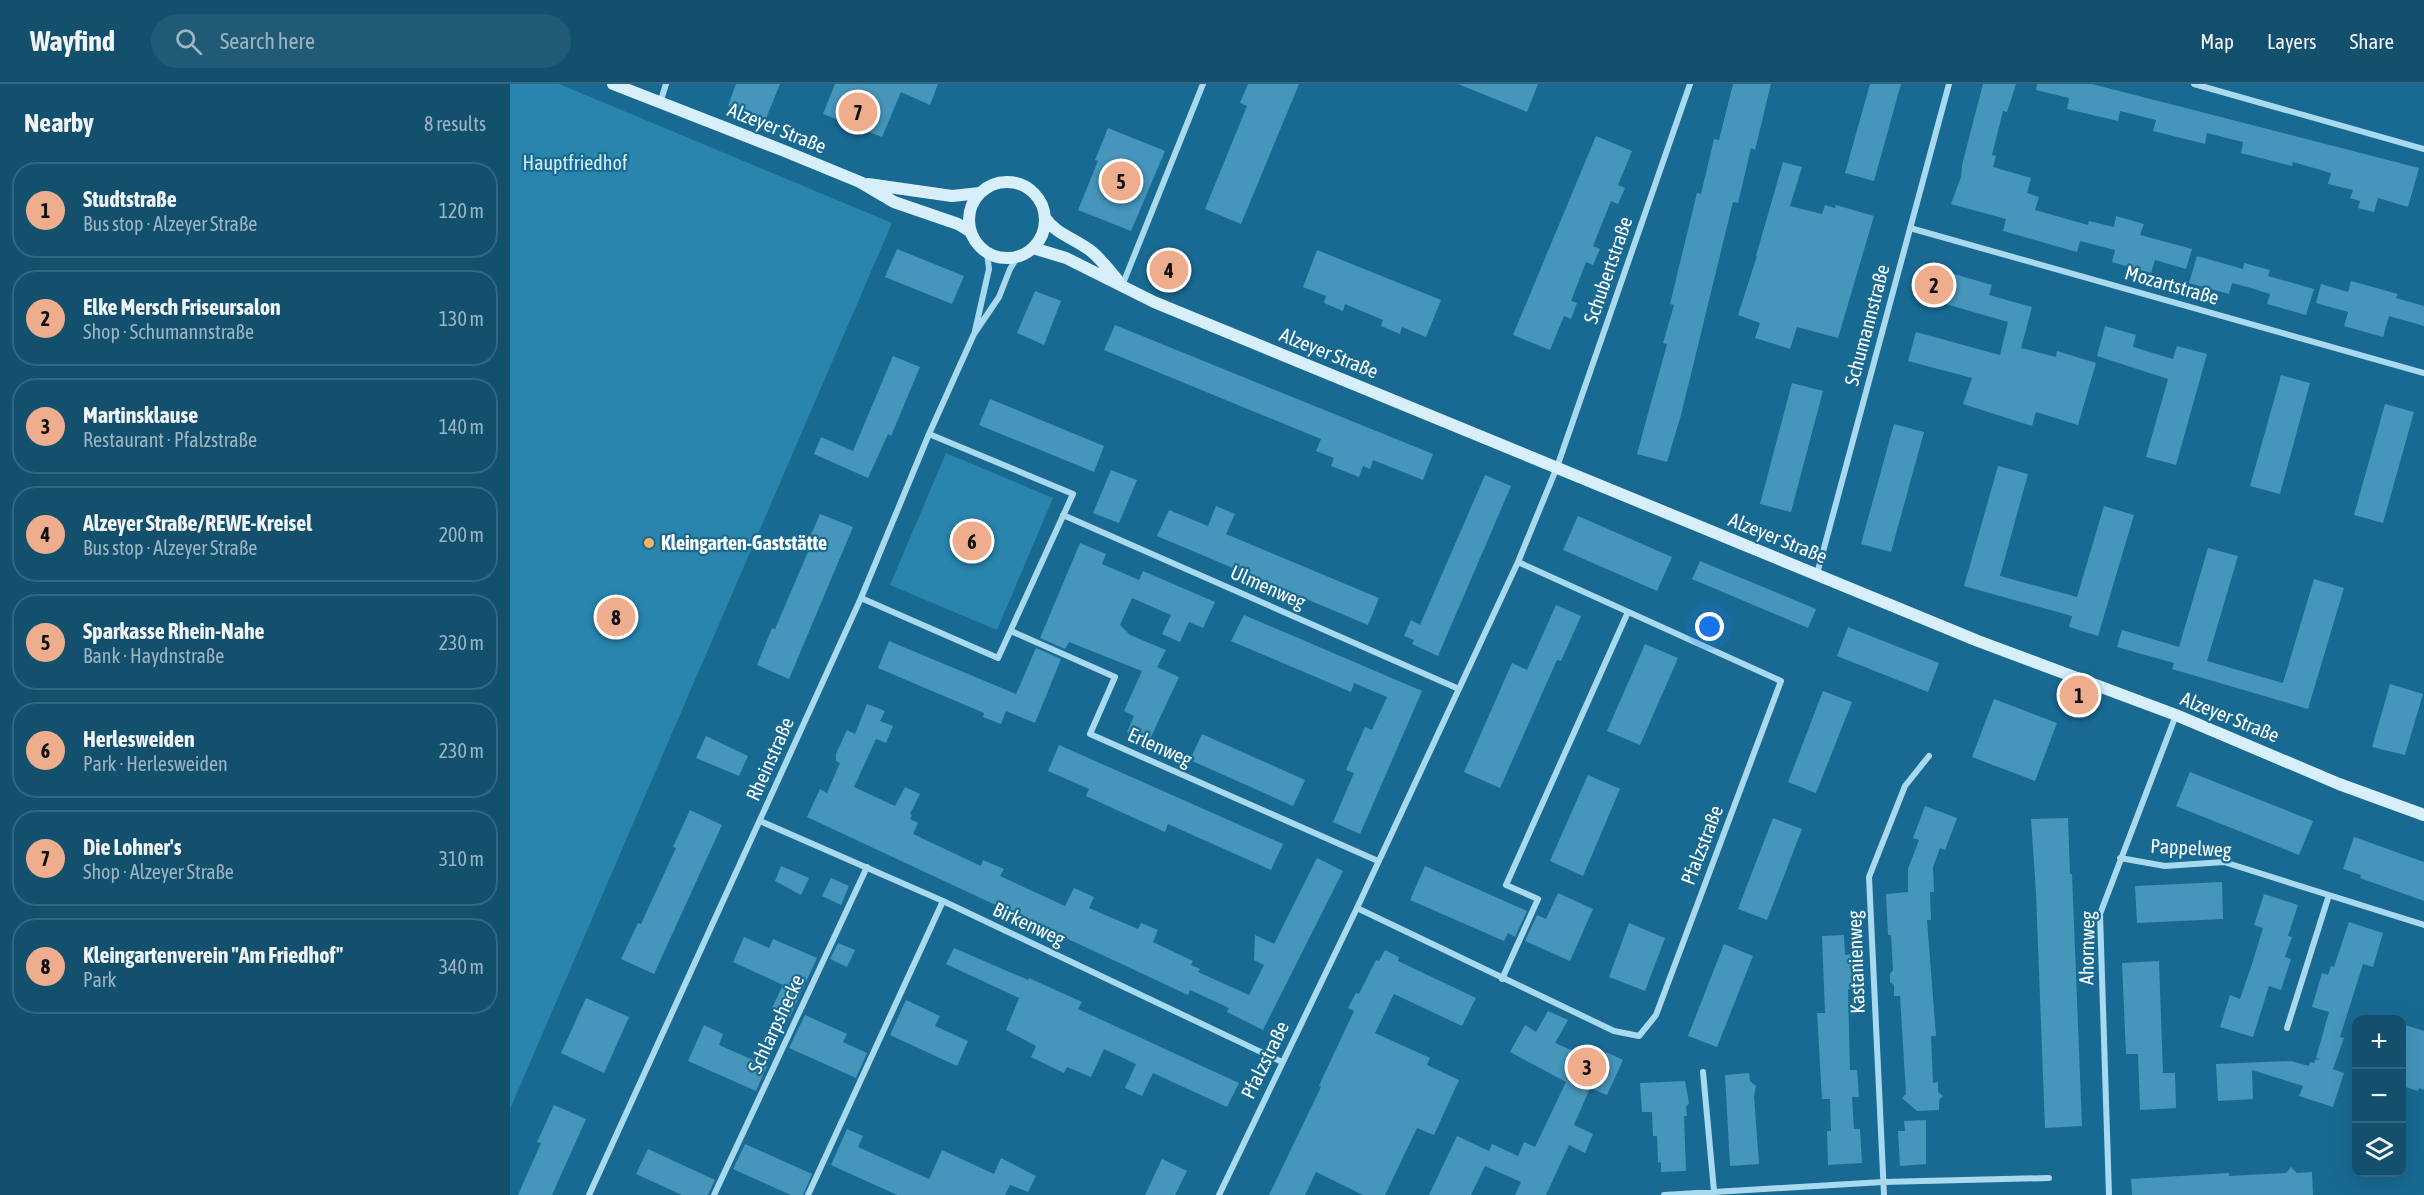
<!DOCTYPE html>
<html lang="en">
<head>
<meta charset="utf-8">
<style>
	:root { --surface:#13506e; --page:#205a76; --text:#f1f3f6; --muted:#9db5c2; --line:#326781; --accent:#eead8d }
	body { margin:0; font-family:"Asap Condensed",sans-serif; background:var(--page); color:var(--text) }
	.controls { position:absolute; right:18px; bottom:18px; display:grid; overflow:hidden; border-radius:12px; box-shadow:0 6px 24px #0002 }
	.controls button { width:54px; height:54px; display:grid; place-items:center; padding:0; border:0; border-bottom:2px solid var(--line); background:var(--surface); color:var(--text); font:30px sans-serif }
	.you { position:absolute; left:1200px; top:543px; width:21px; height:21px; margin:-15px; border:4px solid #fff; border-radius:50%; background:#1a73e8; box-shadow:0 0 0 9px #1a73e833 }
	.badge { display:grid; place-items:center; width:39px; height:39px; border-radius:50%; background:var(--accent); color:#111; font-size:20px; font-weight:700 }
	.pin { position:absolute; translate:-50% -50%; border:3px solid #fff; box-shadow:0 2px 6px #0006 }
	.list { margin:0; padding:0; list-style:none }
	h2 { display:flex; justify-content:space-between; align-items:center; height:78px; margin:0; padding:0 24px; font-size:26px }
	h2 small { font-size:20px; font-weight:400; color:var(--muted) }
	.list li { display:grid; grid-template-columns:39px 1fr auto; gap:18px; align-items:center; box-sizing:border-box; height:96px; margin:0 12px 12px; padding:0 12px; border:2px solid var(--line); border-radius:24px }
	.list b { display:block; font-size:22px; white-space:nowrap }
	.list p { margin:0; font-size:20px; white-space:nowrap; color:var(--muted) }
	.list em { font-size:20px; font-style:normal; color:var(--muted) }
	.icon { flex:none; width:33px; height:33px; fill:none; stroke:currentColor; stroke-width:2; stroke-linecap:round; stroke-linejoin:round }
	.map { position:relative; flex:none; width:1914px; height:1111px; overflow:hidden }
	header { display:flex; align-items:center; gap:36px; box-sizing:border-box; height:84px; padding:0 30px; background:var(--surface); border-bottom:2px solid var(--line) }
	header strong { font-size:28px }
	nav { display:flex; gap:33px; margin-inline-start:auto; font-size:21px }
	.search { width:420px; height:54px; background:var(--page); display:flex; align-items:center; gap:15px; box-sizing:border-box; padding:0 21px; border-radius:33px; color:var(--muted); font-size:22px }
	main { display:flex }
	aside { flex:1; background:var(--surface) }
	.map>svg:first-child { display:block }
	.green { fill:#2984ae }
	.building { fill:#4695bb }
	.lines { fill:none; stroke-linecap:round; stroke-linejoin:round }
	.minor { stroke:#a9d9ef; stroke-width:6 }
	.secondary { stroke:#d6effb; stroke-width:12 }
	.poi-dot { fill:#ffb067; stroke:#196a92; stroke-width:2 }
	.labels { text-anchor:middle; stroke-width:4.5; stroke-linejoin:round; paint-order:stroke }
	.street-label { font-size:20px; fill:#fff; stroke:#196a92 }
	.park-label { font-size:20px; fill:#cfedfb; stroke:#196a92 }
	.poi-label { font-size:20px; font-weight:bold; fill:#fff; stroke:#196a92; text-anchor:start }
</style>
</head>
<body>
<header>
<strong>Wayfind</strong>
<div class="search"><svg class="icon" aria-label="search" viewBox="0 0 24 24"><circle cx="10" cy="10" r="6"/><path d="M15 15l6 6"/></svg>Search here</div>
<nav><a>Map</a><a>Layers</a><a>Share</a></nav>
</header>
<main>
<aside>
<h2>Nearby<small>8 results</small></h2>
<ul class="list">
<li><span class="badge">1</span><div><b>Studtstraße</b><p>Bus stop · Alzeyer Straße</p></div><em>120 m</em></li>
<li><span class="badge">2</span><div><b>Elke Mersch Friseursalon</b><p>Shop · Schumannstraße</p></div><em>130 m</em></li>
<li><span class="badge">3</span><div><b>Martinsklause</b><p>Restaurant · Pfalzstraße</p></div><em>140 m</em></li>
<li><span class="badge">4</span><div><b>Alzeyer Straße/REWE-Kreisel</b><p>Bus stop · Alzeyer Straße</p></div><em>200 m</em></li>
<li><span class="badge">5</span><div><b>Sparkasse Rhein-Nahe</b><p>Bank · Haydnstraße</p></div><em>230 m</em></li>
<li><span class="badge">6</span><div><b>Herlesweiden</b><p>Park · Herlesweiden</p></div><em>230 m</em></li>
<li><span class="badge">7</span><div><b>Die Lohner's</b><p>Shop · Alzeyer Straße</p></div><em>310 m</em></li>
<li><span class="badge">8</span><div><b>Kleingartenverein &quot;Am Friedhof&quot;</b><p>Park</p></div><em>340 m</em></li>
</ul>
</aside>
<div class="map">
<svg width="1914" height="1111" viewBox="0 0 1914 1111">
	<rect width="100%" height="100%" fill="#196a92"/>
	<path class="green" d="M0 0H49L382 139 0 1025Z
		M436 369 543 414 487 546 380 501Z"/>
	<path class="building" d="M226 0H270L255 37 218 22Z
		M325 0H428L420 21 391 8 372 53 313 30Z
		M738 0H789L731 140 695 125 737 22 730 19Z
		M948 0H1028L1017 28Z
		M1223 0H1261L1245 66 1241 64 1228 119 1223 118 1171 331 1157 378 1127 370 1157 260 1153 259 1164 221 1160 220 1187 109 1191 110 1204 55 1209 56Z
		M1360 0H1391L1364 97 1335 89Z
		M1473 0H1506L1497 28 1493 27 1482 71 1486 72 1483 83 1521 94 1517 109 1529 113 1525 126 1578 141 1579 137 1604 143 1606 132 1634 140 1630 151 1682 165 1676 185 1645 176 1641 189 1602 178 1605 166 1570 157 1567 168 1493 147 1496 135 1441 120 1451 93 1452 81Z
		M1527 0H1582L1909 84 1898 123 1868 114 1864 128 1848 124 1850 117 1840 114 1843 106 1818 100 1821 89 1783 78 1782 82 1731 69 1733 58 1697 49 1695 60 1643 47 1646 36 1610 27 1608 37 1557 25 1559 14 1526 6Z
		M598 44 655 67 621 147 568 126 588 77 585 76Z
		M1086 52 1122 67 1108 101 1115 104 1108 120 1101 117 1083 162 1090 165 1083 181 1076 178 1061 217 1067 219 1061 235 1054 232 1040 266 1003 251Z
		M1273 78 1292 83 1280 122 1312 130 1315 121 1325 124 1326 121 1364 132 1328 254 1287 243 1280 265 1245 254 1250 239 1228 231 1247 172H1246Z
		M387 165 454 192 442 220 375 193Z
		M807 166 931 216 916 253 892 243 890 250 871 242 873 236 835 220 833 227 814 219 816 212 793 203Z
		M1687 172 1733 185 1734 179 1760 186 1758 192 1804 205 1796 231 1757 220 1760 210 1741 204 1722 199 1719 210 1679 199Z
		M1423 184 1482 201 1479 211 1522 223 1511 264 1546 273 1547 267 1586 279 1568 341 1526 328 1522 342 1453 320 1462 294 1398 277 1406 248 1490 271 1498 238 1415 214Z
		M1841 197 1888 210 1886 214 1914 222V242L1879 232 1873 253 1834 242 1838 228 1806 219 1811 200 1838 208Z
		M525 207 551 217 534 261 507 249Z
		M605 241 923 370 913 396 863 376 860 385 853 382 849 393 821 382 824 374 806 367 811 355 594 266Z
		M1595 242 1626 251 1623 263 1663 275 1667 262 1697 270 1666 381 1636 373 1658 295 1587 272Z
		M383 272 410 283 381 352 378 350 358 394 304 370 311 353 343 367Z
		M1771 291 1800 299 1770 410 1740 402Z
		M1282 299 1313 307 1281 428 1250 420Z
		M480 315 594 362 584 388 469 341Z
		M1875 320 1904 328 1873 439 1844 431Z
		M1384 340 1414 348 1381 468 1351 460Z
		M1488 382 1518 390 1490 492 1567 513 1594 422 1624 431 1588 552 1559 543 1562 532 1454 502Z
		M601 386 627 396 609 439 583 429Z
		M975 391 1001 402 928 572 902 560 904 556 894 552 901 536 910 541Z
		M706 422 725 430 716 450 869 514 858 541 647 452 659 426 698 442Z
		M310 430 343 443 279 595 247 581 262 544 265 545 298 468 294 467Z
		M1068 432 1162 473 1147 507 1053 466Z
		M570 459 596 470 592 480 629 496 633 487 705 518 693 544 679 538 670 558 652 550 661 531 622 514 610 541 620 551 656 566 647 583 669 593 639 657 617 648 624 632 614 627 632 587 559 558 555 565 530 554Z
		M1698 464 1728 472 1697 577 1745 591 1773 599 1804 495 1834 504 1798 625 1662 585 1664 579 1607 563 1612 546 1669 563Z
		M1190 477 1306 525 1298 544 1182 495Z
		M1046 521 1071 532 1051 577 1047 576 990 704 954 688 1002 579 1017 586Z
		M734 531 912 607 850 750 823 738 844 689 836 686 855 643 862 646 877 613 844 599 841 608 721 557Z
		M1338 543 1429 579 1418 608 1327 572Z
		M379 557 506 610 526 564 551 575 525 639 496 627 491 640 473 633 474 629 368 584Z
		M1135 560 1168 574 1130 661 1097 647Z
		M1880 600 1913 610 1895 671 1862 663Z
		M1313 607 1342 618 1306 709 1278 698Z
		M1484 615 1547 639 1525 697 1462 673Z
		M357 620 375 627 370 637 383 642 376 659 366 655 344 703 385 722 395 703 410 710 400 730 402 731 400 735 408 739 403 750 471 782 473 776 494 785 490 792 555 822 564 804 584 813 579 824 628 845 631 839 648 846 643 858 683 877 681 881 690 885 688 888 739 911 754 881 744 876 745 851 764 860 807 774 833 787 753 946 717 928 719 924 680 906 678 911 297 733 310 705 317 709 330 679 326 677V670L337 646 345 650Z
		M692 650 795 696 783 722 680 676Z
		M196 652 238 672 229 692 186 674Z
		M549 661 773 760 761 786 658 740 655 748 576 712 579 705 538 687Z
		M1680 688 1803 737 1789 771 1666 722Z
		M1078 691 1110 705 1073 792 1040 777Z
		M1415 722 1447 734 1435 766 1430 764 1423 783 1424 808H1420L1421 836H1417L1426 952H1421L1423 999 1428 998V1008L1433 1012 1429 1016V1026L1407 1027 1392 1014 1396 1010 1390 912H1384V901L1380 898V890L1383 886 1381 851H1378L1376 810 1398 808V785L1409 756 1403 754Z
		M180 726 212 741 144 890 111 875 128 839 131 840 166 764 163 763Z
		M1263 734 1292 745 1257 836 1228 825Z
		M1558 734 1560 790H1562L1572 1042 1535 1044 1526 809 1521 735Z
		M1844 753 1914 778V817L1850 794 1851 791 1833 785Z
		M271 782 299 794 291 811 265 797Z
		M915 782 1017 827 1005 853 998 849 994 857 900 816Z
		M321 794 339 802 331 821 312 812Z
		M1712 798 1713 835 1627 839 1625 802Z
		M1048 809 1083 825 1060 877 1015 857 1027 831 1036 835Z
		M1754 810 1788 821 1778 852 1782 853 1775 873 1781 875 1771 906 1759 902 1743 953 1710 943 1720 911 1730 915 1742 880 1753 844 1744 841Z
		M1839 838 1873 849 1863 883 1853 880 1830 953 1834 954 1823 985 1834 989 1823 1023 1789 1012 1793 1002 1742 986 1743 1015 1708 1017 1706 980 1781 977 1799 982 1800 978 1804 979 1805 976 1811 975 1806 974 1819 928 1802 923 1812 889 1818 891 1821 882 1824 883Z
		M1119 839 1155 854 1135 907 1099 893Z
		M1334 851 1335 871 1342 870 1343 904 1338 905 1340 986H1347L1349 1013H1342L1344 1045H1350L1352 1079 1318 1081 1317 1047H1321L1320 1015H1312L1307 929H1315L1312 852Z
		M234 853 259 864 263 855 307 874 280 933 262 924 273 901 223 878Z
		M328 859 345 866 337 883 320 875Z
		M1214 860 1243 872 1207 963 1178 952Z
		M444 864 518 896 519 894 572 918 568 925 729 999 717 1023 643 989 632 1012 615 1004 626 980 594 965 581 993 557 983 554 989 521 973 526 962 496 946 509 914 436 880Z
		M875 866 889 873 888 877 966 914 952 942 884 910 865 949 920 974 917 981 949 996 924 1051 907 1044 875 1111H853L806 1088 795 1111H759L811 1003 809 1002 813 993 844 927 838 924 846 909 849 910 866 876 869 877Z
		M1649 877 1653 989H1665L1666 1024 1630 1026 1628 970H1616L1612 879Z
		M76 914 119 933 94 989 51 969Z
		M396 916 430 932 425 942 458 957 447 982 380 951Z
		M1038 927 1058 936 1045 959 1091 979 1096 968 1113 976 1097 1011 1080 1004 1064 1041 1083 1050 1075 1069 1059 1061 1036 1111H1005L1011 1098 975 1082 961 1111H919L947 1052 979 1067 982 1060 1008 1072 1014 1058 1025 1063 1056 998 1000 968 1015 941 1026 948Z
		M295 931 337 950 333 958 357 969 346 994 279 964Z
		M1892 940 1914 947V1006L1909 1004 1908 1007 1892 1002Z
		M194 941 213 950 209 961 257 982 246 1007 178 977Z
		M1239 989 1240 997 1246 1002 1244 1012 1249 1080 1220 1082 1215 991Z
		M1175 997 1179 1019 1176 1023 1177 1032H1174L1176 1087 1151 1088V1078L1148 1079 1147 1052H1143L1142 1028H1132L1130 999Z
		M44 1021 76 1035 42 1111H8L31 1059 27 1058Z
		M1416 1036V1080L1390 1082 1388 1047H1395L1394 1037Z
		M337 1045 353 1052 348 1063 419 1095 432 1066 484 1090 491 1074 526 1092 518 1108 500 1101 495 1111H387L321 1081Z
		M235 1060 302 1090 293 1111H281L223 1085Z
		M138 1065 205 1096 198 1111H172L126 1090Z
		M652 1075 677 1087 665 1111H635Z
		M1781 1083 1787 1089 1802 1088 1803 1111H1622L1621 1095 1719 1089V1092L1776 1089Z"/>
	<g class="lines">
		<path class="minor" d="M1684 0 1914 65
			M150 19 156 0
			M1400 144 1914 289
			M612 202 693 0
			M465 247 479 185 477 169
			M553 431 949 605
			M1307 490 1439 0
			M351 514 488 574 563 410 419 350
			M501 547 605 593 580 650 868 777
			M250 737 433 817 772 978
			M1610 774 1655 782 1714 778 1914 841
			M847 824 1104 947 1129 952 1146 931 1271 597 1008 478
			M992 895 1028 815 996 801 1118 528
			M1777 944 1819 811
			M1193 988 1204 1107
			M79 1111 351 514 419 350 464 250 489 213 500 185 508 172
			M204 1111 357 783
			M298 1111 433 817
			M709 1111 847 824 1008 478 1047 383 1180 0
			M1154 1111 1373 1098 1539 1094
			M1374 1111 1359 793 1395 702 1419 672
			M1599 1111 1590 830 1666 631"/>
		<path class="secondary" d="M103 0 272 66 350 98 384 118 448 140 461 148
			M459 136a38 38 0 1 1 76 0a38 38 0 1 1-76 0Z
			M358 100 442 112 470 109
			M535 134C546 150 566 155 581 167 592 176 600 187 609 198
			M523 164 556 174 644 218 1468 557 1666 631 1829 700 1914 731"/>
	</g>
	<circle class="poi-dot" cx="139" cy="459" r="6"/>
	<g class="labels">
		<g class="street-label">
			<text transform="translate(267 44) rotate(22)" y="7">Alzeyer Straße</text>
			<text transform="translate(1098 186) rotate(-71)" y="7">Schubertstraße</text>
			<text transform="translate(1662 201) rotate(16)" y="7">Mozartstraße</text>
			<text transform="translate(1357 241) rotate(-75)" y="7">Schumannstraße</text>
			<text transform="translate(819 269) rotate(22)" y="7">Alzeyer Straße</text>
			<text transform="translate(1268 454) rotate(22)" y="7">Alzeyer Straße</text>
			<text transform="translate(758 503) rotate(24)" y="7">Ulmenweg</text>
			<text transform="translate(1720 633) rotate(22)" y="7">Alzeyer Straße</text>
			<text transform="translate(650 663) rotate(24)" y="7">Erlenweg</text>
			<text transform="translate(260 675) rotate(-66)" y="7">Rheinstraße</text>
			<text transform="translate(1192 761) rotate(-69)" y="7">Pfalzstraße</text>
			<text transform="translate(1681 764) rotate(3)" y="7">Pappelweg</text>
			<text transform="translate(519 840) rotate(25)" y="7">Birkenweg</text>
			<text transform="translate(1577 864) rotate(-89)" y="7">Ahornweg</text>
			<text transform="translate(1346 878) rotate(-92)" y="7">Kastanienweg</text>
			<text transform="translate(266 940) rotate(-65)" y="7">Schlarpshecke</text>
			<text transform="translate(755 976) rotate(-64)" y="7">Pfalzstraße</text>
		</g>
		<g class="park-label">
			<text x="65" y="86">Hauptfriedhof</text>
		</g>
		<g class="poi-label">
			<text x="151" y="466">Kleingarten-Gaststätte</text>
		</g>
	</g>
</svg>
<div class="controls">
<button>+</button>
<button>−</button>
<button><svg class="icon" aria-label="layers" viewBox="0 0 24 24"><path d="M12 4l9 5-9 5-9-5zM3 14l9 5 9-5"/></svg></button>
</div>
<div class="you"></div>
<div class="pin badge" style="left:1569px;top:611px">1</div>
<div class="pin badge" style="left:1424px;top:201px">2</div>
<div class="pin badge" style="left:1077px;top:983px">3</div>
<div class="pin badge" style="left:659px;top:186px">4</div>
<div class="pin badge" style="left:611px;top:97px">5</div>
<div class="pin badge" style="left:462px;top:457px">6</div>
<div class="pin badge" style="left:348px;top:28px">7</div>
<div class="pin badge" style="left:106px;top:533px">8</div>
</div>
</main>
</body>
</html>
